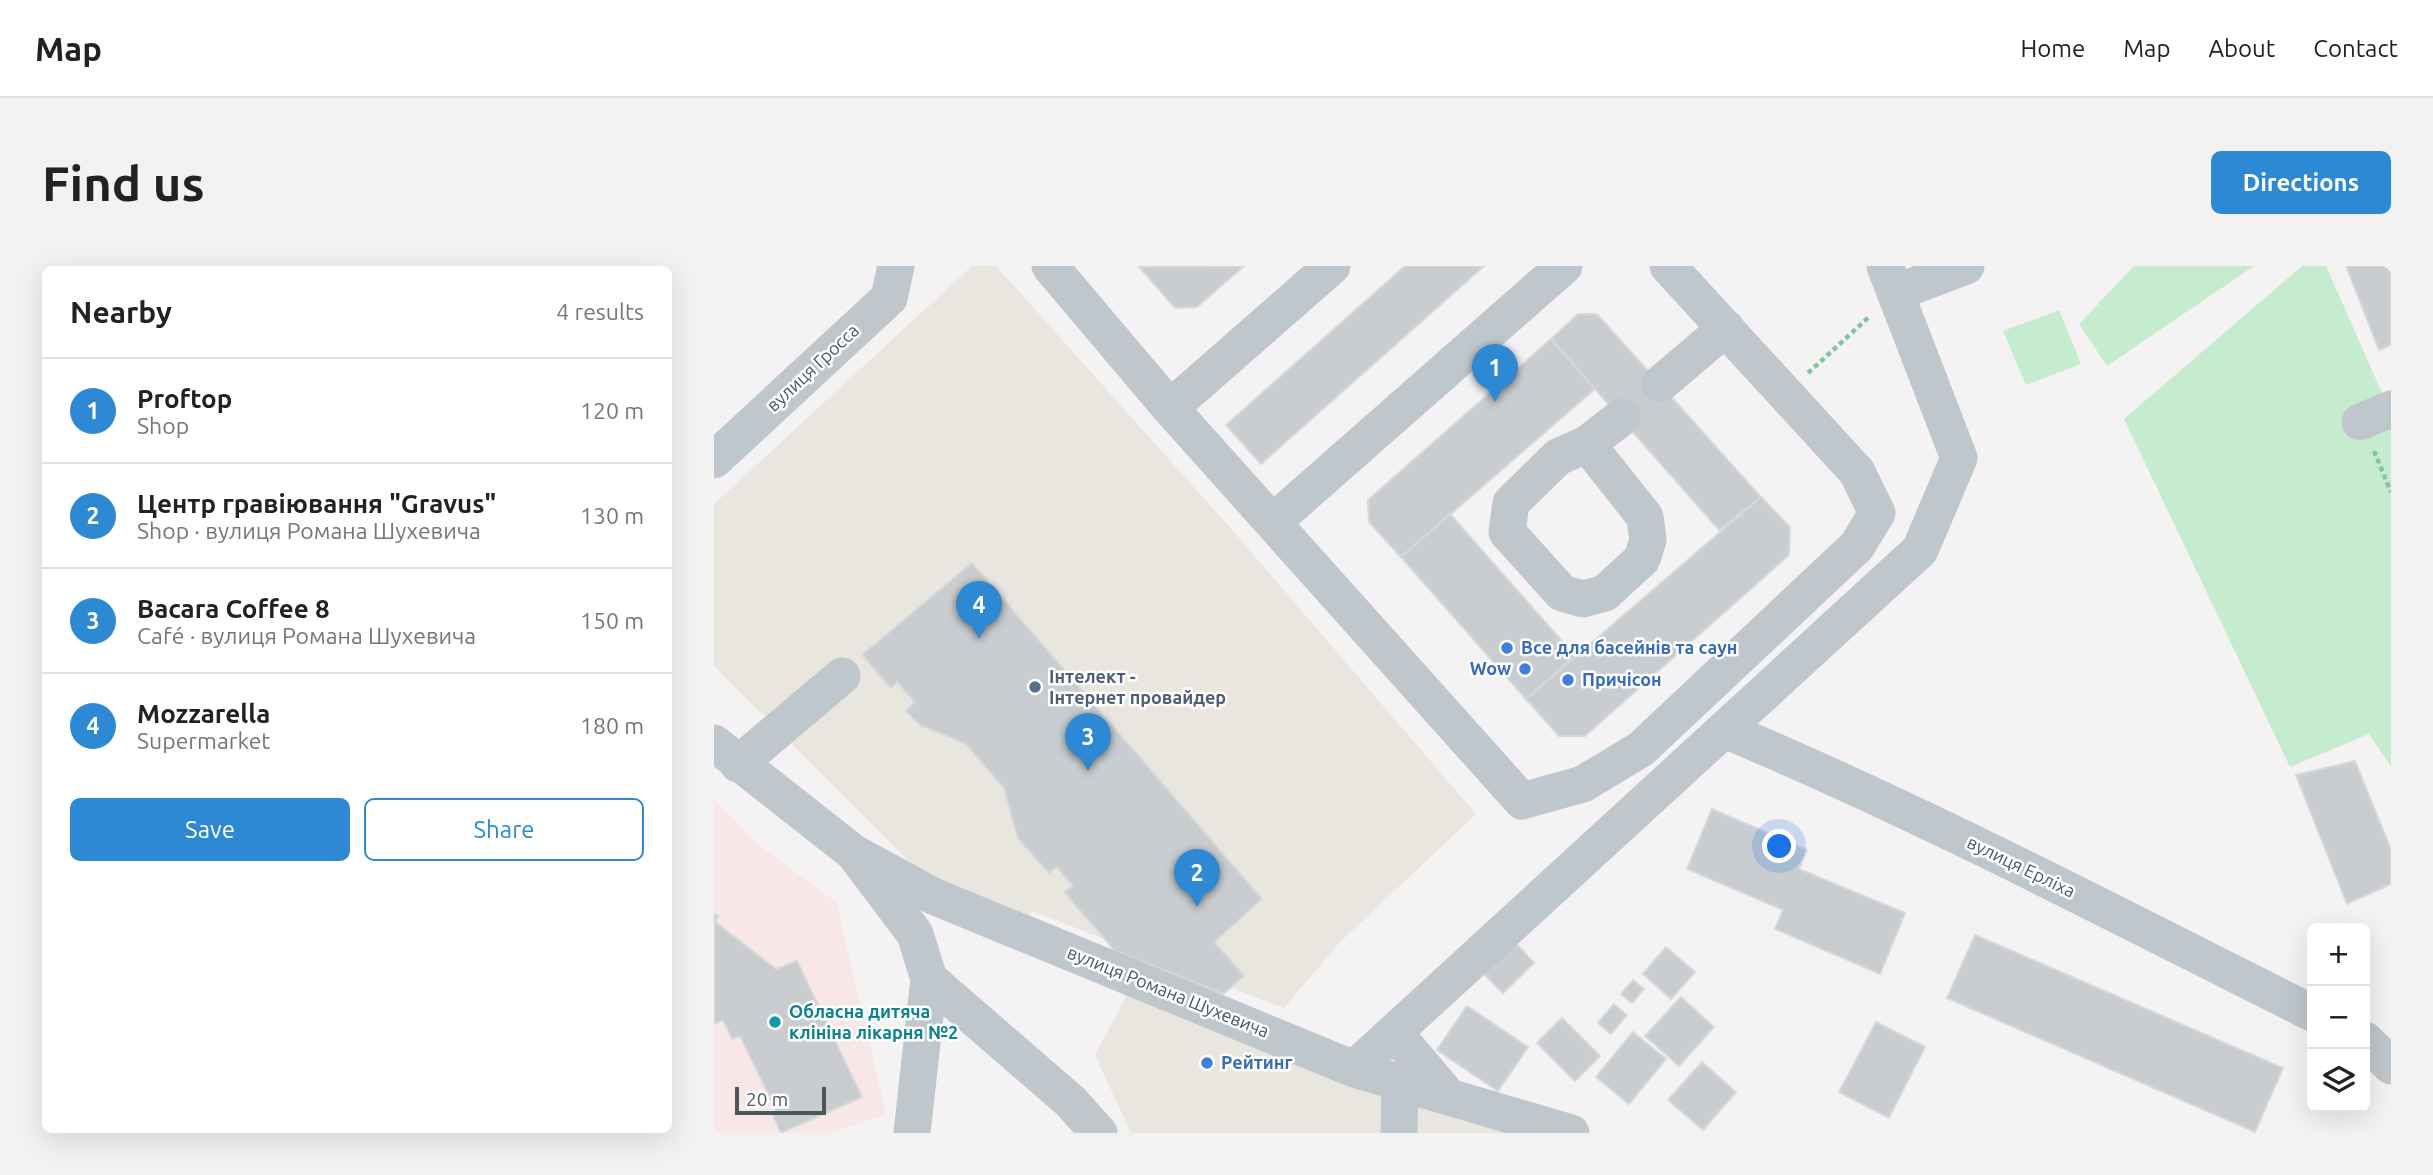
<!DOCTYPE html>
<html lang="en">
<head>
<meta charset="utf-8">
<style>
	:root { --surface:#fff; --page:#f2f2f2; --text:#222; --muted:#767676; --line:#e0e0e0; --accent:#2d89d3 }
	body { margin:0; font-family:Ubuntu,sans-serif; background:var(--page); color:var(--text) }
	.controls { position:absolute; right:21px; bottom:21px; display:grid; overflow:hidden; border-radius:10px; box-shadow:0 7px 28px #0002 }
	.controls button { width:63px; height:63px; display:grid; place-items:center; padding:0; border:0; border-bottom:2px solid var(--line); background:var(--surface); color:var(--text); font:35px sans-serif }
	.scale { position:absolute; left:21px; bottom:18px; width:91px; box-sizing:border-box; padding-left:7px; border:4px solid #4b575d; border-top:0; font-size:19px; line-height:24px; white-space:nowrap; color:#4b575d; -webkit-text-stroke:5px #fff; paint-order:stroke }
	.you { position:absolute; left:1066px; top:581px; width:24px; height:24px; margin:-18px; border:5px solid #fff; border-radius:50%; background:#1a73e8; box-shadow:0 0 0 10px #1a73e833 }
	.badge { display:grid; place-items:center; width:46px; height:46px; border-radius:50%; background:var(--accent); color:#fff; font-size:23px; font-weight:700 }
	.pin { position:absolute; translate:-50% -58px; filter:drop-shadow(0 2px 4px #0008) }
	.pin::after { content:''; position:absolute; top:37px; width:24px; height:21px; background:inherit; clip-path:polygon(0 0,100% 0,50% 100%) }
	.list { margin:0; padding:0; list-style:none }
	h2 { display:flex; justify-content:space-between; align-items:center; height:91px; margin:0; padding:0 28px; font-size:30px }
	h2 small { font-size:23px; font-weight:400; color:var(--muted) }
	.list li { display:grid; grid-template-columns:46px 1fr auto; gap:21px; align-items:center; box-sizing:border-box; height:105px; padding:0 28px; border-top:2px solid var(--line) }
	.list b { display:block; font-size:26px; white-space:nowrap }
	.list p { margin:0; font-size:23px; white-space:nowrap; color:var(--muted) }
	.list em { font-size:23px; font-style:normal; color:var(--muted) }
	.actions { display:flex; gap:14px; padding:21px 28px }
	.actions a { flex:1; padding:16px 0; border:2px solid var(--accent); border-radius:10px; text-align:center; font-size:24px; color:var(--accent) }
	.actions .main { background:var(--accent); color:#fff }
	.icon { flex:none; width:38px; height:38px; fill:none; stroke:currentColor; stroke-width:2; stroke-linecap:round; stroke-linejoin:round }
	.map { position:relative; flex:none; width:1677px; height:867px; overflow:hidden; border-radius:10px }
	header { display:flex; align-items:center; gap:42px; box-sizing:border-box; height:98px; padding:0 35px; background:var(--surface); border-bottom:2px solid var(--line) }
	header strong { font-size:33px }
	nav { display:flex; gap:38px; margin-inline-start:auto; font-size:24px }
	.intro { display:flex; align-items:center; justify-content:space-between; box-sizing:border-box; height:168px; padding:0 42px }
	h1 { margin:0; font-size:49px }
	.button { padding:18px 32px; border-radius:10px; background:var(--accent); color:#fff; font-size:24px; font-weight:700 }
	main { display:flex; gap:42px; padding:0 42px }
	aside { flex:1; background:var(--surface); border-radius:10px; box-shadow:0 7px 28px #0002 }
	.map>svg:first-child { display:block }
	.commercial { fill:#e9e6e0 }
	.medical { fill:#f9e6e7 }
	.green { fill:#c6ecd0 }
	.building { fill:#c9cdd0; stroke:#d6d9dc; stroke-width:2 }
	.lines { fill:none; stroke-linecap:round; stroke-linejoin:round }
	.minor-tunnel { stroke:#cacbcd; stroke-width:37; stroke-dasharray:37 18; stroke-linecap:butt }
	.path { stroke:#81c69c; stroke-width:4.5; stroke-dasharray:5 3.5; stroke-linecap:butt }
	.minor { stroke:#bfc7cc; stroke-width:37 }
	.shop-dot { fill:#3f7fe0; stroke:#fff; stroke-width:2.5 }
	.service-dot { fill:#5c6f8a; stroke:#fff; stroke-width:2.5 }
	.culture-dot { fill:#0f9aa8; stroke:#fff; stroke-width:2.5 }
	.labels { text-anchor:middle; stroke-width:5; stroke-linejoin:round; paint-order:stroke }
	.street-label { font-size:18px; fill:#4b575d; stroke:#fff }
	.shop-label { font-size:18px; font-weight:bold; fill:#366cbe; stroke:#fff; text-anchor:start }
	.service-label { font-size:18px; font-weight:bold; fill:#4e5e75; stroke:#fff; text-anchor:start }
	.culture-label { font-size:18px; font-weight:bold; fill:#0d838f; stroke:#fff; text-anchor:start }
</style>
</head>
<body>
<header>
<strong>Map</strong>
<nav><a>Home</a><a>Map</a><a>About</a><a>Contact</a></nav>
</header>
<div class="intro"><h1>Find us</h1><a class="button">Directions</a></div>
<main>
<aside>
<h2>Nearby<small>4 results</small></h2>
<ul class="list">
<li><span class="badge">1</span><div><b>Proftop</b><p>Shop</p></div><em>120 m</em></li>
<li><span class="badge">2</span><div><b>Центр гравіювання &quot;Gravus&quot;</b><p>Shop · вулиця Романа Шухевича</p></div><em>130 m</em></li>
<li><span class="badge">3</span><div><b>Bacara Coffee 8</b><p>Café · вулиця Романа Шухевича</p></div><em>150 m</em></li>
<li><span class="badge">4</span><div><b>Mozzarella</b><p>Supermarket</p></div><em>180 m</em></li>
</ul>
<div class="actions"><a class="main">Save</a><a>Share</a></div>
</aside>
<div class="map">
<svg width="1677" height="867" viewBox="0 0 1677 867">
	<rect width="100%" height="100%" fill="#f4f2f2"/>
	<path class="commercial" d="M258 0H282L520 266 762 548 626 676 570 742 318 645 313 661 206 606 0 400V238Z
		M416 723 831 867H417L381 789Z"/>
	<path class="medical" d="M0 534 41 576 122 636 172 848 116 867H0Z"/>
	<path class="green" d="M1420 0H1540L1393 100 1365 58Z
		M1588 0H1612L1677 147V501L1655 468 1576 501 1410 153Z
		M1345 44 1367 98 1312 119 1289 65Z"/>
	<path class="building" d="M530 0 483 41 461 42 425 1Z
		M691 0H770L547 198 512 159Z
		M1632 0H1677V79L1665 84Z
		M864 48H883L1047 231 1005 264 837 73Z
		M837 73 881 123 687 291 655 256 654 234Z
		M1047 231 1076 261 1075 289 871 470H845L812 433Z
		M736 248 861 390 812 433 687 291Z
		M258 297 548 633 500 676 530 710 509 728 401 685 350 626 359 620 343 601 335 607 304 572 290 522 252 478 206 459 192 445 201 436 183 416 177 422 148 389Z
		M1641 495 1677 584V618L1633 638 1582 509Z
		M998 543 1093 584 1085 603 1191 647 1166 708 1061 663 1069 644 973 603Z
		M0 648 4 650 1 656 62 703 83 695 148 831 67 867 58 847 62 844 26 770 18 773 9 754 0 758Z
		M1261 669 1569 802 1541 866 1233 732Z
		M800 675 820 697 789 727 768 706Z
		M952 681 981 706 957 733 929 708Z
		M919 714 930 723 918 737 907 728Z
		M967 731 1000 761 965 800 931 770Z
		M900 738 913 749 897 768 884 757Z
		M753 740 814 781 784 825 723 784Z
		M848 752 886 790 861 815 823 777Z
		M1162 756 1211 781 1175 852 1125 826Z
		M919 766 952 793 915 838 882 811Z
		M988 796 1022 826 989 864 954 834Z"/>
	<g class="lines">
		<path class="minor-tunnel" d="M908 151 946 118"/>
		<path class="path" d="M1094 107 1155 51
			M1660 185 1677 226"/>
		<path class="minor" d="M336 0 456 142 808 535 869 518 927 483 1143 280 1163 247 1143 206 954 0
			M1181 27 1252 0
			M946 118 1012 62
			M456 142 618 0
			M1646 156 1677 143
			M873 178 931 251 934 274 928 293 891 327 869 333 848 327 793 266 797 237 844 191 873 178 908 151
			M0 194 175 32 182 0
			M559 256 850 0
			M1011 464C1211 548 1404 650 1598 747
			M0 477 140 587 201 668 215 713 198 867
			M24 498 128 410
			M140 587 219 630 640 803 857 867
			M215 713 356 835 385 867
			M681 767 734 830
			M1651 774 1677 800
			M640 803 1206 284 1245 192 1171 0
			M685 867 686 816"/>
	</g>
	<g class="shop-dot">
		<circle cx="793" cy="382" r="7"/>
		<circle cx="811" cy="403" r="7"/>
		<circle cx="854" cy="414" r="7"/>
		<circle cx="493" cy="797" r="7"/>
	</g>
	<circle class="service-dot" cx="321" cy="421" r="7"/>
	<circle class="culture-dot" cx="61" cy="756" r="7"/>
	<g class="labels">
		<g class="street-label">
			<text transform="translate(99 102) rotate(-43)" y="6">вулиця Гросса</text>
			<text transform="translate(1307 601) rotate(26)" y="6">вулиця Ерліха</text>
			<text transform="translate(454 726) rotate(22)" y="6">вулиця Романа Шухевича</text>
		</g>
		<g class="shop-label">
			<text x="807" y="388">Все для басейнів та саун</text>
			<text x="797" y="409" text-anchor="end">Wow</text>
			<text x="868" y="420">Причісон</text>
			<text x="507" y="803">Рейтинг</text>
		</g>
		<g class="service-label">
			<text x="335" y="417">Інтелект -<tspan x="335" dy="21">Інтернет провайдер</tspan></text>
		</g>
		<g class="culture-label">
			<text x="75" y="752">Обласна дитяча<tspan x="75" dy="21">клініна лікарня №2</tspan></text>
		</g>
	</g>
</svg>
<div class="controls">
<button>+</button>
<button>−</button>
<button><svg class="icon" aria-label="layers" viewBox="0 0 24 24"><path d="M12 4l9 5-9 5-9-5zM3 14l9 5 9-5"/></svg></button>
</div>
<div class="scale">20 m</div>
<div class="you"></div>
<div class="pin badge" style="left:781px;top:136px">1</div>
<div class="pin badge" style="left:483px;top:641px">2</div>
<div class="pin badge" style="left:374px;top:505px">3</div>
<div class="pin badge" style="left:265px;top:373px">4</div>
</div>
</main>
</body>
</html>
